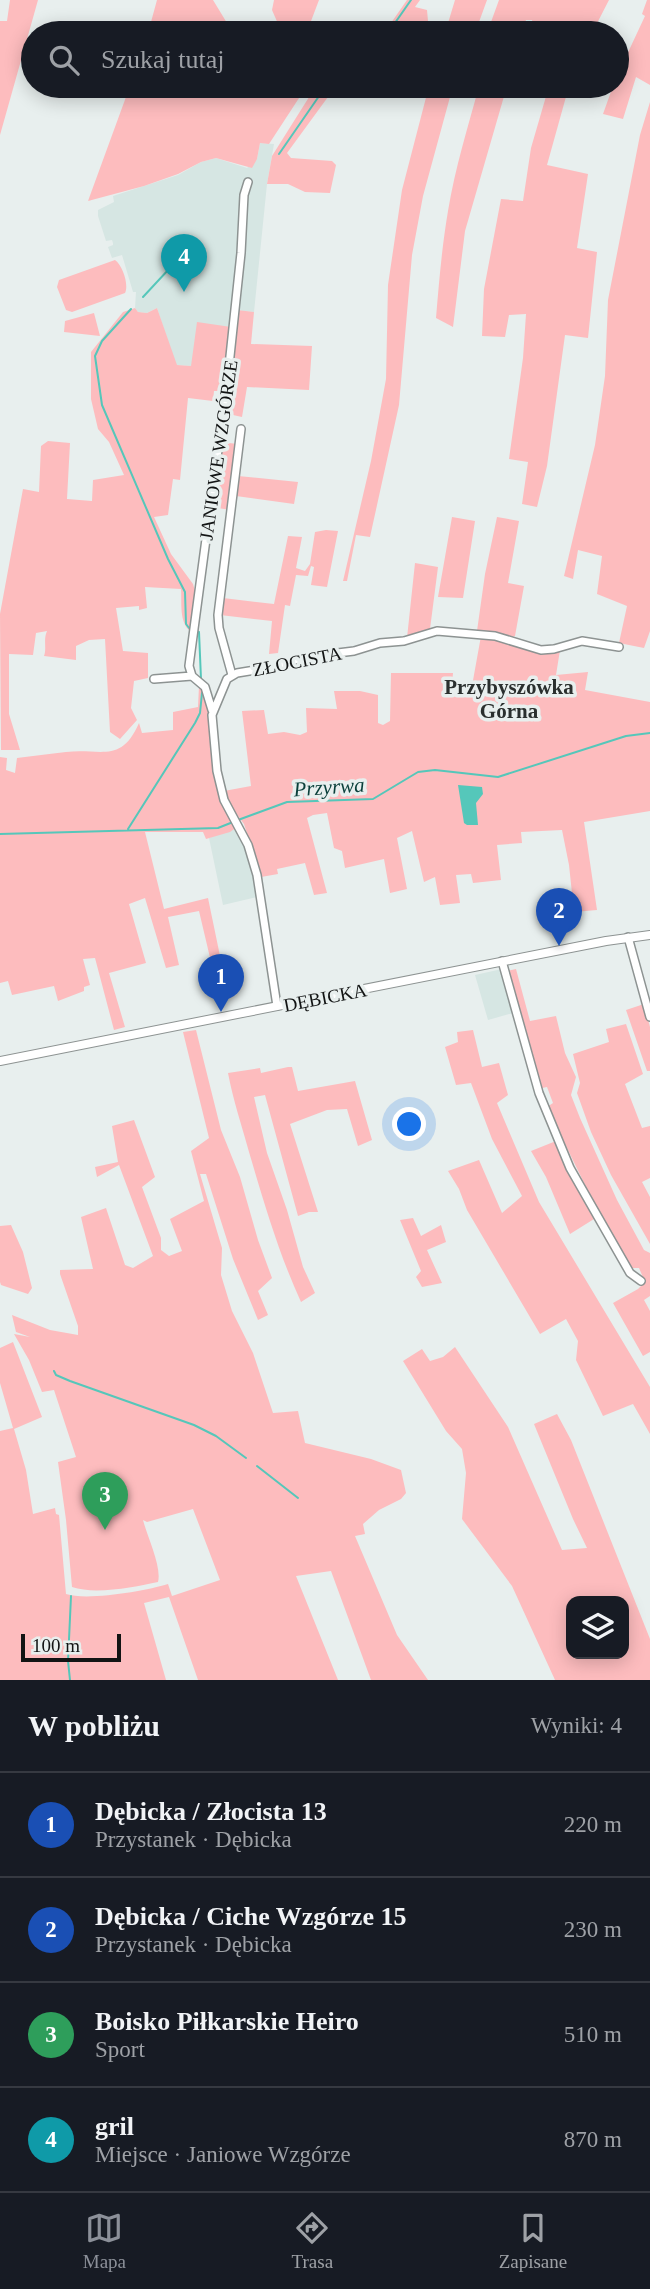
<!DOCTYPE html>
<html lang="pl">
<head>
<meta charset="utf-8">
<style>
	:root { --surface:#171b24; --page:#242831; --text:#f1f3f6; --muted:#9ea1a6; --line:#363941; --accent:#8c9099 }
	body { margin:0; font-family:Georgia,serif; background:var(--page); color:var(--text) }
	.controls { position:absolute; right:21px; bottom:21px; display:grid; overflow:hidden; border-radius:14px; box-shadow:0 4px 18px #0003 }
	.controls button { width:63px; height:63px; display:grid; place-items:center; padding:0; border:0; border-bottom:2px solid var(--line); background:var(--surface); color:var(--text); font:35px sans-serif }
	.scale { position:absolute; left:21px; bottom:18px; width:100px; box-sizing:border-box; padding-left:7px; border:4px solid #121414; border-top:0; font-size:19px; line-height:24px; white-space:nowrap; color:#121414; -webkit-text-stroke:5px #e8efee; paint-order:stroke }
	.you { position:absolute; left:410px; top:1125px; width:24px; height:24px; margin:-18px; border:5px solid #fff; border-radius:50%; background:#1a73e8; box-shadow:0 0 0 10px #1a73e833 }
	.badge { display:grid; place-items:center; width:46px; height:46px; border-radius:50%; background:var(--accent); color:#fff; font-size:23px; font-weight:700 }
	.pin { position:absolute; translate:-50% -58px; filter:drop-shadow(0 2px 4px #0008) }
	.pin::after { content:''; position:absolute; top:37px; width:24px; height:21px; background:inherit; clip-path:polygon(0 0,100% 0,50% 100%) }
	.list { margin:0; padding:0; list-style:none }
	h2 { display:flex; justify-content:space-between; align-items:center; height:91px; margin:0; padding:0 28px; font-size:30px }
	h2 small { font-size:23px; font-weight:400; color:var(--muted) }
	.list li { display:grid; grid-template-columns:46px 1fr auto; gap:21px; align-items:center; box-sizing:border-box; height:105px; padding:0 28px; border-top:2px solid var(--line) }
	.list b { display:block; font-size:26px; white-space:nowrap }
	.list p { margin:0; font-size:23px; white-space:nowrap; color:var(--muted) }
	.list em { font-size:23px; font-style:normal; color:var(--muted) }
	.icon { flex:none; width:38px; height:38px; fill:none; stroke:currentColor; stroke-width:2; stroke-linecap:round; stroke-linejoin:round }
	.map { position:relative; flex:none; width:650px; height:1680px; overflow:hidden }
	.search { position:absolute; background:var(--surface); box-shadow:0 4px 18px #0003; left:21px; right:21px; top:21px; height:77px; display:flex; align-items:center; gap:18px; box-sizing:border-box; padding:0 24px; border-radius:38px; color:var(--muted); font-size:26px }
	.sheet { height:511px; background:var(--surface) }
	nav { display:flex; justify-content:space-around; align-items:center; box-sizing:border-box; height:98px; border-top:2px solid var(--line); background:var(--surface); font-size:19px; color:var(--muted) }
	nav a { display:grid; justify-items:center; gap:4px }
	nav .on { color:var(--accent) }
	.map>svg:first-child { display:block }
	.built { fill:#d6e6e3 }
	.green { fill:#fdbcbe; fill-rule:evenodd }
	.water { fill:#55c7ba }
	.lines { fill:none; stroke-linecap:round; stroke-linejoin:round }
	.stream { stroke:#55c7ba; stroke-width:2 }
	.minor-casing { stroke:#8d9392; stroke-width:10 }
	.tertiary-casing { stroke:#8d9392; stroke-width:10 }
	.minor { stroke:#fff; stroke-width:7 }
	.tertiary { stroke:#fff; stroke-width:8 }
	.labels { text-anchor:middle; stroke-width:7; stroke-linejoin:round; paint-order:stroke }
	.street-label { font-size:19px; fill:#121414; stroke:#e8efee }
	.neighbourhood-label { font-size:21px; font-weight:bold; fill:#2a2f2e; stroke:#e8efee }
	.water-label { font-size:21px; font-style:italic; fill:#0a3f3a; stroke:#e8efee }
</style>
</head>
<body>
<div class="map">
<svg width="650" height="1680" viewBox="0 0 650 1680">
	<rect width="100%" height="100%" fill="#e8efee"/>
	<path class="built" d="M260 143 274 144 267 184 254 312 234 310 231 327 191 366 176 365 157 308 147 313 138 312 135 308 136 292H133L122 255 112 258 108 247 113 245V243L112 240 106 241 98 216V210L114 202 113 196 178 175 201 162 216 158 247 168 257 159Z
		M237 827 250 857 257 897 223 905 209 838Z
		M502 969 513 1013 488 1020 475 975Z"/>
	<path class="green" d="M10 0H38L0 135V21H7Z
		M157 0H213L227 23 219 33H148Z
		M274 0H319L308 29 318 33H282L272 10Z
		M407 0H420L415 7 427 10 428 21 424 33H384Z
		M455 0H487L479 22 473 23 470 33H445Z
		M499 0H609L592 33H535L532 20H526L522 33H497L501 21 491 22Z
		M647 0H650V85L636 77 623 119 603 114 613 86H617V76L645 16 642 14Z
		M130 86H251L265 94 268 86H297L301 95 269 144 260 143 257 159 252 168 216 158 201 162 178 174 144 186 88 201Z
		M316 86H336L287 153 291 158 332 161 336 165 330 193 305 192 288 184H267L272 156Z
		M429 86H453L423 196 412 255 399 405 370 537 356 535 347 581H343L371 461 386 379 388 285 402 190Z
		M479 86H507L465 231 453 327 436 318C439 282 442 246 448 211 455 168 468 127 479 86Z
		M549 86H569L547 165 588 174 577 248 597 252 588 338 565 335 547 466 537 507 522 504 528 462 509 459 523 358 526 314 509 315 505 337 482 336 484 289 501 199 523 201 531 148Z
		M650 102V631L644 648 619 643 627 606 597 594 602 556 578 550 573 579 564 576 595 445 605 376 608 300 640 135Z
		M115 260C123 266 129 285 125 293L72 312 66 310 57 287 59 280Z
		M135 308 138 312 147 313 157 308 177 365 191 366 197 322 231 327 224 386 219 385 218 391H214L213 401 188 398 180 480 173 479 168 515 154 517 171 554 193 584 195 591 190 631C179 622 182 603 181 589L145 587 147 608 139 610V606L116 608 123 651 148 653V678L134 681 131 708 137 720 120 739 110 732 105 639 89 640 76 646V660L44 656C47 648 43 640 47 631L36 633 33 655 9 654V714L20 750H1L0 614 23 489 39 492 41 446 48 441 70 443 67 499 92 501 93 480 124 475 109 442 98 429 91 399V352L123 312Z
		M237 310 254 312 251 344 312 346 309 390 247 387 242 417 224 413Z
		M94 313 100 336 64 332 65 321Z
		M220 442 238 444 230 510 212 507Z
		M238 476 298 482 294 504 236 496Z
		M452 517 475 521 463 598 438 597Z
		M497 517 519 521 508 583 524 586 515 636 512 637 477 631 485 574Z
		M326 530 338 531 327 587 311 585 314 567 311 566 308 576 296 575 290 606 285 605 278 653 269 654 272 621 220 615 223 598 274 604 288 536 302 537 296 568 305 571 310 564 315 532Z
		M415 563 438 567 430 629 407 638Z
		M481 636 508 642 537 653 560 650 556 675 588 672 585 690 650 702V811L584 822 597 910 574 912 569 865 562 830 521 832 522 843 497 845 501 880 473 883 471 874 456 875 460 903 440 905 435 877 424 882 412 831 397 838 407 889 390 893 384 859 345 868 342 851 334 848 327 813 313 815 307 818 327 893 314 895 305 863 277 869 278 874 261 877 244 824 227 801 224 791 251 786 242 711 264 710 268 734 284 732 300 735 307 732 306 708 337 709 334 691H360L378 695V723L383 725 390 721 391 673H453L451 696 470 697Z
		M199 686C219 709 208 749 216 777 221 794 230 811 237 827L230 832 206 839 203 832H145L164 909 208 898 225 980 216 983 199 911 168 917 179 965 166 968 145 898 129 904 146 963 109 973 125 1027 114 1030 95 958 83 959 90 985 84 987V991L58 1001 54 986 12 995 8 981 0 983V757L7 758 6 770 15 773 17 758C33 756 49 754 66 752 101 748 121 764 139 723L142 733 173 730V712L198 707Z
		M516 969 530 1021 556 1016 565 1053 576 1077 571 1095 580 1118 617 1200 644 1250 650 1253V1296L644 1300 650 1311V1352L643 1356 613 1303 638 1289 645 1282 639 1268H631L588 1191 547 1107 553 1103 547 1087 542 1088 539 1087 507 971Z
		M644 1004 650 1027V1071H647L626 1010Z
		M626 1024 643 1074 625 1084 642 1128 650 1126V1178L642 1182 650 1197V1244L611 1175 591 1132 577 1093 580 1083 573 1054 609 1042 606 1029Z
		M196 1030 221 1130 240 1177 258 1240 272 1278 258 1291 268 1315 258 1320 233 1259 206 1174H200L222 1248 221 1275 232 1311 253 1353 273 1413 298 1411 305 1443 371 1459 401 1470 406 1493 401 1499 379 1510 363 1524 365 1534 355 1536 397 1635 428 1680H371L331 1571 296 1576 338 1680H198L169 1597 144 1603 166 1680H0V1431L13 1428 0 1383V1348L13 1342 42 1417 14 1429 26 1470 33 1514 55 1508 56 1514 59 1515 66 1594C87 1601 146 1591 168 1584L172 1596 220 1580 193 1509 147 1522 143 1520C147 1536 162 1567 158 1582 135 1587 95 1595 72 1587L66 1520 58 1462 76 1457 54 1390 42 1392 29 1360 14 1334 30 1337 16 1332 12 1315 50 1330 78 1335V1326L60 1274V1270L93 1269 81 1217 106 1208 125 1265 133 1268 153 1256 119 1165 97 1177 95 1167 118 1162 112 1126 134 1120 155 1177 142 1187 161 1238V1250L169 1256 182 1251 170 1219 204 1201 191 1151 209 1138 183 1032Z
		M473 1030 482 1067 499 1063 508 1095 497 1103 539 1202 650 1387V1434L633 1404 603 1416 576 1360 578 1341 566 1319 540 1334 467 1210 459 1189 448 1171 479 1160 502 1213 522 1196 492 1139 471 1083 456 1085 445 1047 458 1042 457 1032Z
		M288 1067H292L298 1091 355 1081 372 1140 358 1146 347 1109 327 1110 290 1124 318 1212H309L298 1216 265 1095 254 1097 267 1153 287 1210 303 1267 315 1293 301 1302C279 1254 264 1203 249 1152 242 1126 233 1100 228 1073L260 1068 261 1073Z
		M556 1141 594 1219 570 1234 546 1177 531 1151Z
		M413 1218 421 1236 441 1225 446 1242 427 1250 442 1283 422 1287 416 1277 421 1271 400 1220Z
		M11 1225 23 1252 32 1288 28 1294 1 1285 0 1282V1226Z
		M455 1347 508 1427 562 1550 587 1548 573 1519 534 1424 557 1414 571 1440 650 1639V1680H555L512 1586 462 1519 466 1473 462 1449 446 1431 403 1361 422 1349 430 1361 443 1357ZM571 1601H624V1654H571Z"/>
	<path class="water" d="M458 785 482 787 483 794 476 803 478 825H467L464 823Z"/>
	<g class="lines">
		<path class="stream" d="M388 33 411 0
			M279 154 326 86
			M143 297 195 241
			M131 309 102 341 95 356 102 405 168 559 185 592 186 624 189 628
			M196 631 199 632 201 679
			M238 820 287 802 373 799 418 772 435 770 498 777 626 736 650 733
			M128 829 195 723 200 713 202 693
			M0 834 218 828 233 822
			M54 1371 56 1375 70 1381 194 1425 216 1436 246 1458
			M257 1466 298 1498
			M70 1680 68 1661 71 1596"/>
		<defs>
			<path id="minor" d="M232 675 219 628 218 615 241 429
				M154 679 192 676
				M212 710 205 687 192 676 189 666 228 375 241 253 244 195 248 182
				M628 937 650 1017
				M502 961 539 1093 570 1168 630 1273 641 1281
				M277 1006 257 875 248 845 224 800 217 771 212 715 227 679 237 673 274 667 305 657 354 651 380 643 404 641 437 631 495 636 541 650 554 649 582 641 619 647"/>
			<path id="tertiary" d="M0 1061 606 941 650 935"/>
		</defs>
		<use href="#minor" class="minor-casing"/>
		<use href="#tertiary" class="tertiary-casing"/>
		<use href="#minor" class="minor"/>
		<use href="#tertiary" class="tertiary"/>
	</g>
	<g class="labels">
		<g class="street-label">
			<text transform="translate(218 450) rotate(-82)" y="7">JANIOWE WZGÓRZE</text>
			<text transform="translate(297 661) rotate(-11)" y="7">ZŁOCISTA</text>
			<text transform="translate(325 997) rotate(-11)" y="7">DĘBICKA</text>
		</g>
		<g class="neighbourhood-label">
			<text x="509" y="694">Przybyszówka<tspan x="509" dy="24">Górna</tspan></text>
		</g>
		<g class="water-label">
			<text transform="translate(329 787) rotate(-4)" y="7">Przyrwa</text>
		</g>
	</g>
</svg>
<div class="controls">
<button><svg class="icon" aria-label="layers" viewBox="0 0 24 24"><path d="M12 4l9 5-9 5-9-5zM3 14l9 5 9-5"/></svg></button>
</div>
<div class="scale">100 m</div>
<div class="you"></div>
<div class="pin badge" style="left:221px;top:1012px;background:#1a4fb4">1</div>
<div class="pin badge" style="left:559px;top:946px;background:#1a4fb4">2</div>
<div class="pin badge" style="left:105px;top:1530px;background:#2e9e5b">3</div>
<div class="pin badge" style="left:184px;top:292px;background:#0f9aa8">4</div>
<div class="search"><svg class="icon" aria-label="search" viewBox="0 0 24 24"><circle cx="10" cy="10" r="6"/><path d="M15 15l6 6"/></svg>Szukaj tutaj</div>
</div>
<section class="sheet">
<h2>W pobliżu<small>Wyniki: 4</small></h2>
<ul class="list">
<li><span class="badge" style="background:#1a4fb4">1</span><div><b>Dębicka / Złocista 13</b><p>Przystanek · Dębicka</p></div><em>220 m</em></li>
<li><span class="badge" style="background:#1a4fb4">2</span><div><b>Dębicka / Ciche Wzgórze 15</b><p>Przystanek · Dębicka</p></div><em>230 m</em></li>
<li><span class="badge" style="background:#2e9e5b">3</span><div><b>Boisko Piłkarskie Heiro</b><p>Sport</p></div><em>510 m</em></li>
<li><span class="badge" style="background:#0f9aa8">4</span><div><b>gril</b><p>Miejsce · Janiowe Wzgórze</p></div><em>870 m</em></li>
</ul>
</section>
<nav>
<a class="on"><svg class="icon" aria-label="map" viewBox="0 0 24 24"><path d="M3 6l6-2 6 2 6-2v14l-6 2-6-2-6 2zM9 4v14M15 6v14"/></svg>Mapa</a>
<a><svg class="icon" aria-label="directions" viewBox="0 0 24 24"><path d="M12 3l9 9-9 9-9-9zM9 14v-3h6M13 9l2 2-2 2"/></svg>Trasa</a>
<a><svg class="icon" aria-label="saved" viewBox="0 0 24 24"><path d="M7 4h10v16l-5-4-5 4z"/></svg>Zapisane</a>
</nav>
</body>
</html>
